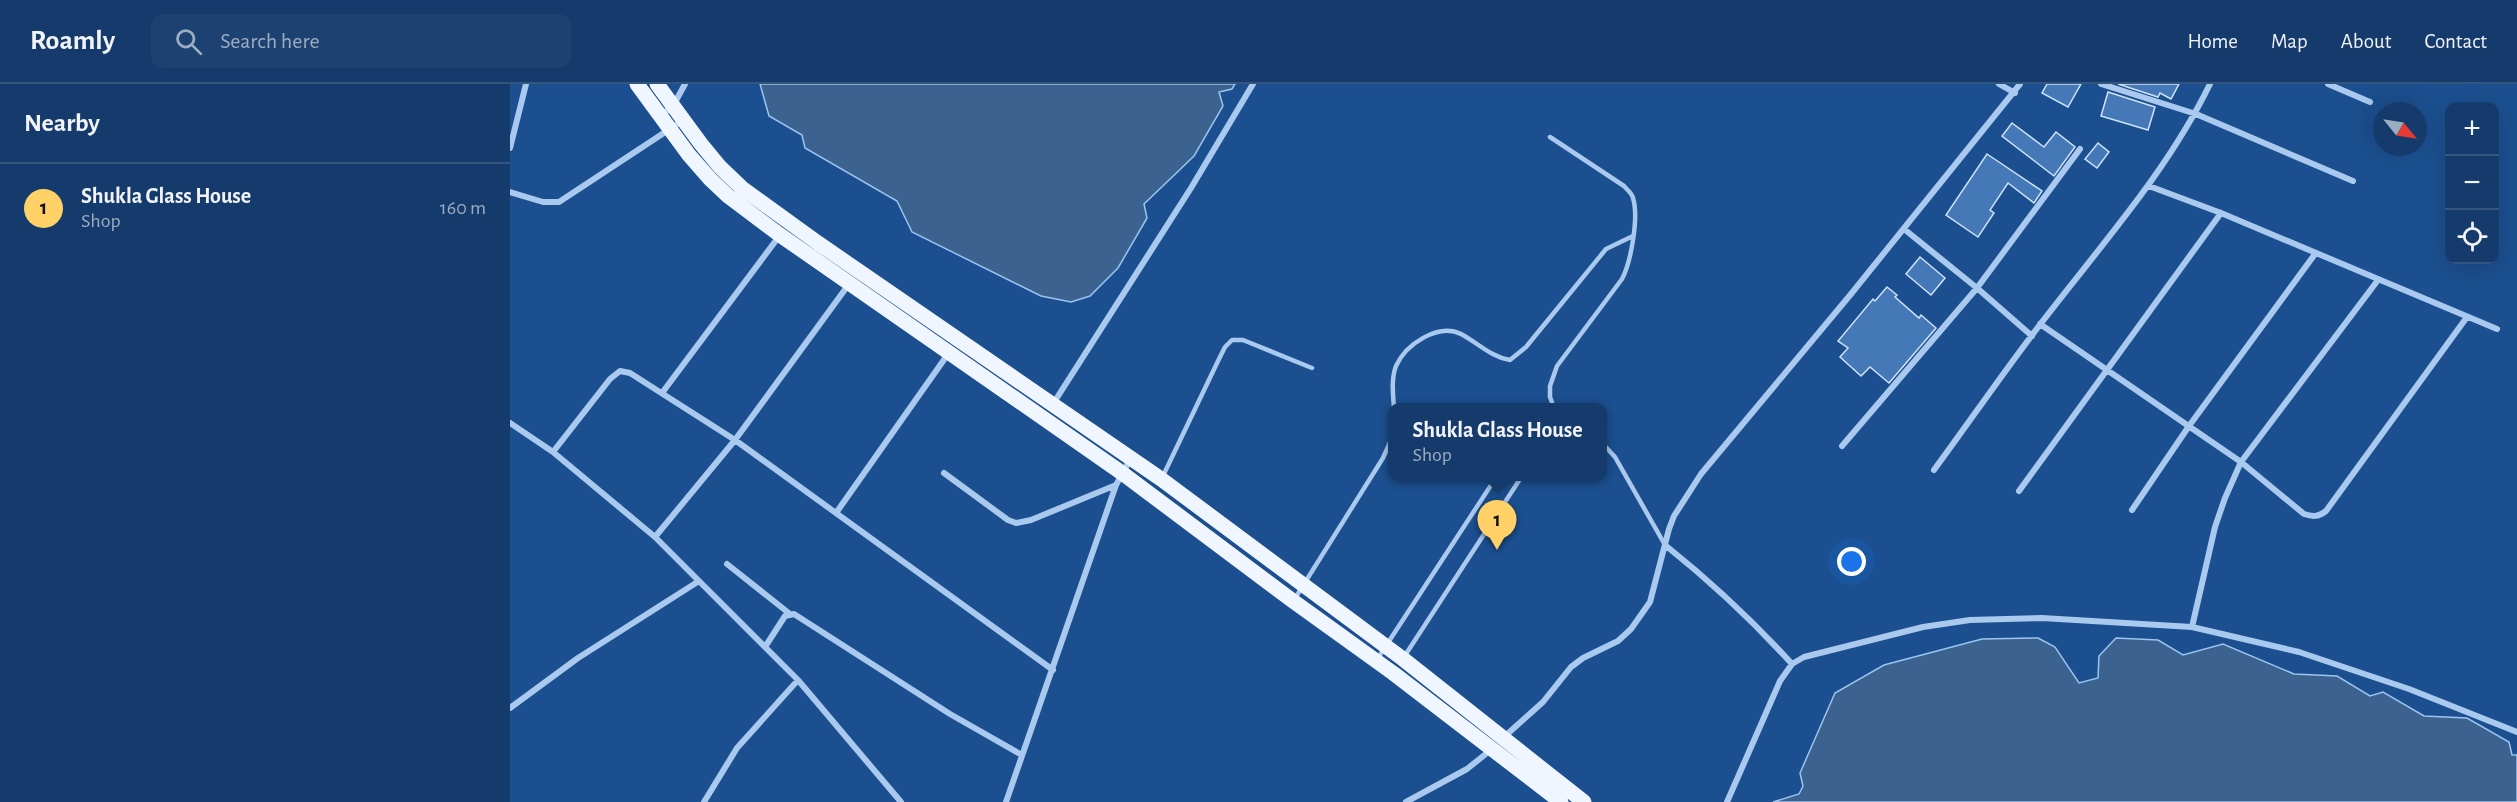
<!DOCTYPE html>
<html lang="en">
<head>
<meta charset="utf-8">
<style>
	:root { --surface:#143b6b; --page:#1d4271; --text:#f1f3f6; --muted:#9dadc1; --line:#33557e; --accent:#ffd166 }
	body { margin:0; font-family:"Alegreya Sans",sans-serif; background:var(--page); color:var(--text) }
	.controls { position:absolute; right:18px; top:18px; display:grid; overflow:hidden; border-radius:12px; box-shadow:0 6px 24px #0002 }
	.controls button { width:54px; height:54px; display:grid; place-items:center; padding:0; border:0; border-bottom:2px solid var(--line); background:var(--surface); color:var(--text); font:30px sans-serif }
	.compass { position:absolute; left:1863px; top:18px; width:54px; height:54px; border-radius:50%; background:var(--surface); box-shadow:0 6px 24px #0002; rotate:120deg }
	.you { position:absolute; left:1342px; top:478px; width:21px; height:21px; margin:-15px; border:4px solid #fff; border-radius:50%; background:#1a73e8; box-shadow:0 0 0 9px #1a73e833 }
	.badge { display:grid; place-items:center; width:39px; height:39px; border-radius:50%; background:var(--accent); color:#111; font-size:20px; font-weight:700 }
	.pin { position:absolute; translate:-50% -50px; filter:drop-shadow(0 2px 3px #0008) }
	.pin::after { content:''; position:absolute; top:32px; width:21px; height:18px; background:inherit; clip-path:polygon(0 0,100% 0,50% 100%) }
	.popup { position:absolute; left:878px; top:319px; width:219px; height:78px; box-sizing:border-box; display:grid; place-content:center; border-radius:12px; background:var(--surface); filter:drop-shadow(0 2px 4px #0005); font-size:20px; white-space:nowrap; color:var(--muted) }
	.popup b { font-size:22px; color:var(--text) }
	.popup::after { content:''; position:absolute; left:50%; top:100%; margin-left:-12px; border:12px solid transparent; border-top-color:var(--surface) }
	.list { margin:0; padding:0; list-style:none }
	h2 { display:flex; justify-content:space-between; align-items:center; height:78px; margin:0; padding:0 24px; font-size:26px }
	h2 small { font-size:20px; font-weight:400; color:var(--muted) }
	.list li { display:grid; grid-template-columns:39px 1fr auto; gap:18px; align-items:center; box-sizing:border-box; height:90px; padding:0 24px; border-top:2px solid var(--line) }
	.list b { display:block; font-size:22px; white-space:nowrap }
	.list p { margin:0; font-size:20px; white-space:nowrap; color:var(--muted) }
	.list em { font-size:20px; font-style:normal; color:var(--muted) }
	.icon { flex:none; width:33px; height:33px; fill:none; stroke:currentColor; stroke-width:2; stroke-linecap:round; stroke-linejoin:round }
	.map { position:relative; flex:none; width:2007px; height:718px; overflow:hidden }
	header { display:flex; align-items:center; gap:36px; box-sizing:border-box; height:84px; padding:0 30px; background:var(--surface); border-bottom:2px solid var(--line) }
	header strong { font-size:28px }
	nav { display:flex; gap:33px; margin-inline-start:auto; font-size:21px }
	.search { width:420px; height:54px; background:var(--page); display:flex; align-items:center; gap:15px; box-sizing:border-box; padding:0 21px; border-radius:12px; color:var(--muted); font-size:22px }
	main { display:flex }
	aside { flex:1; background:var(--surface) }
	.map>svg:first-child { display:block }
	.water { fill:#3c6290; stroke:#9cc4f0; stroke-width:1.5 }
	.building { fill:#4478b7; stroke:#cfe3fa; stroke-width:1.5 }
	.lines { fill:none; stroke-linecap:round; stroke-linejoin:round }
	.lane { stroke:#a9c9ee; stroke-width:4.5 }
	.street { stroke:#a9c9ee; stroke-width:6 }
	.primary { stroke:#f0f6ff; stroke-width:15 }
</style>
</head>
<body>
<header>
<strong>Roamly</strong>
<div class="search"><svg class="icon" aria-label="search" viewBox="0 0 24 24"><circle cx="10" cy="10" r="6"/><path d="M15 15l6 6"/></svg>Search here</div>
<nav><a>Home</a><a>Map</a><a>About</a><a>Contact</a></nav>
</header>
<main>
<aside>
<h2>Nearby<small></small></h2>
<ul class="list">
<li><span class="badge">1</span><div><b>Shukla Glass House</b><p>Shop</p></div><em>160 m</em></li>
</ul>
</aside>
<div class="map">
<svg width="2007" height="718" viewBox="0 0 2007 718">
	<rect width="100%" height="100%" fill="#1b4f8f"/>
	<path class="water" d="M250 0H725L722 5 709 8 713 22 684 72 634 120 637 134 608 184 580 212 561 218 531 212 402 148 387 117 295 64 292 51 259 32Z
		M1528 554 1545 563 1569 599 1588 594 1589 572 1606 554 1648 556 1673 571 1713 560 1784 590 1827 592 1860 612 1873 608 1914 632 1957 634 1999 658 2002 671H2007V718H1263L1289 710 1293 702 1290 689 1325 609 1374 581 1472 555Z"/>
	<path class="building" d="M1537 0H1571L1558 23 1532 9Z
		M1608 0H1669L1661 15 1650 9 1648 13Z
		M1598 8 1645 23 1638 46 1591 32Z
		M1502 39 1534 63 1546 48 1565 63 1544 92 1492 52Z
		M1588 59 1599 68 1587 84 1575 75Z
		M1477 70 1532 107 1524 119 1498 99 1480 126 1484 129 1468 153 1436 131Z
		M1410 173 1435 194 1421 211 1396 190Z
		M1377 203 1387 211 1385 213 1409 234 1411 231 1426 244 1379 299 1360 283 1351 292 1330 273 1338 264 1328 257 1363 215 1365 217Z"/>
	<g class="lines">
		<path class="lane" d="M1040 53 1114 102C1117 106 1122 109 1123 114 1129 133 1121 178 1112 195L1047 282 1040 302V313L1044 324
			M884 324C883 310 881 295 886 282 896 260 928 239 951 250 968 259 981 273 1000 276L1016 263 1096 165 1123 152
			M1092 359 1105 373 1155 461
			M652 394 708 277 715 263 722 256H733L802 284
			M784 516 873 374 882 354
			M894 573 1012 392
			M868 574 987 392"/>
		<path class="street" d="M1489 0 1505 9
			M1591 0 1686 30 1843 97
			M1818 0 1860 18
			M150 32 163 22 175 0
			M0 64 16 0
			M1639 102 1711 129 1987 245
			M0 108 33 118H49L172 37
			M1394 145 1467 204 1522 252
			M1530 240 1731 378 1794 430C1803 433 1808 433 1816 427L1957 233
			M152 309 270 151
			M543 320 681 104 743 0
			M0 339 43 368 145 453 288 596 391 718
			M1332 362 1467 204 1570 65
			M43 368 100 295 110 287 120 289 225 356 543 586
			M1424 386C1460 337 1495 286 1532 238 1591 161 1657 88 1700 0
			M434 389 498 436 506 439 521 436 606 401
			M1509 407 1711 129
			M1622 426 1679 342 1805 170
			M326 429 438 270
			M145 453 225 356 339 200
			M1155 461C1200 497 1243 537 1282 580
			M217 480 280 530
			M1682 543 1705 443 1715 414 1731 378 1868 196
			M255 563 275 532 284 530 440 630 512 671
			M0 624 68 574 189 497
			M994 653 1033 618 1061 583 1073 574 1108 557 1121 545 1140 518 1159 445 1164 432 1191 390 1341 210 1510 0
			M194 718 227 664 288 596
			M496 718 606 401 621 374
			M896 718 957 685 982 665
			M1217 718 1270 597 1282 580 1294 573 1413 543 1460 536 1532 534 1682 543 1789 568 1899 605 2007 648"/>
		<path class="primary" d="M127 0 179 71 200 95 218 112 270 151 612 389 783 517 883 589 1051 718
			M147 0 191 60 210 83 232 104 308 159 651 395 893 575 1074 718"/>
	</g>
</svg>
<div class="controls">
<button>+</button>
<button>−</button>
<button><svg class="icon" aria-label="locate" viewBox="0 0 24 24"><circle cx="12" cy="12" r="6"/><path d="M12 2v4M12 18v4M2 12h4M18 12h4"/></svg></button>
</div>
<svg class="compass" viewBox="-18 -18 36 36"><path d="M0-13l5 13h-10z" fill="#e53935"/><path d="M0 13l5-13h-10z" fill="#9dadc1"/></svg>
<div class="you"></div>
<div class="pin badge" style="left:987px;top:466px">1</div>
<div class="popup"><b>Shukla Glass House</b>Shop</div>
</div>
</main>
</body>
</html>
